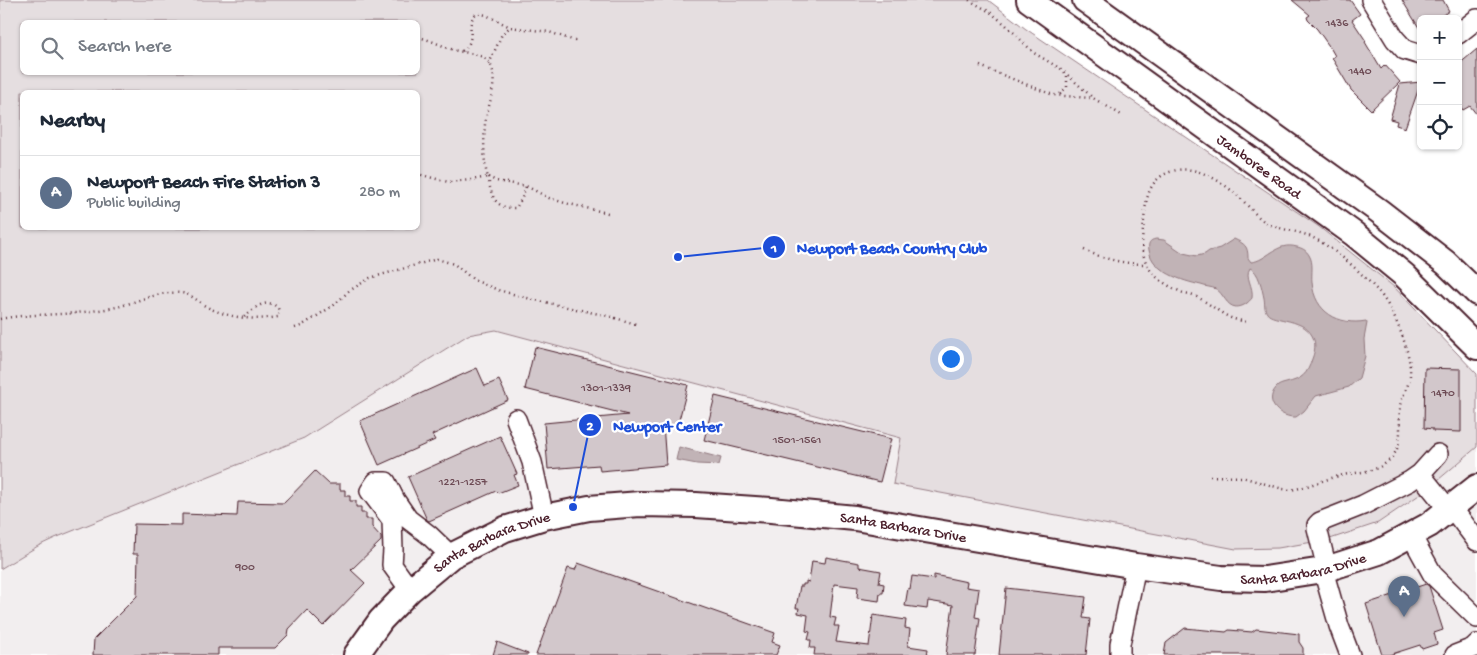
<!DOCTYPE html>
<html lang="en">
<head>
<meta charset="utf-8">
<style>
	:root { --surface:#fff; --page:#f6f6f7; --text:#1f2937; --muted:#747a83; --line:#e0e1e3; --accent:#4a1f2b }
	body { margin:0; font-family:"Gochi Hand",sans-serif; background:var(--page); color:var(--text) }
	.controls { position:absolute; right:15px; top:15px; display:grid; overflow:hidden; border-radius:8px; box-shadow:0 1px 4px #0004 }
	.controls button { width:45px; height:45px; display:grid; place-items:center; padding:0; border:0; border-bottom:1px solid var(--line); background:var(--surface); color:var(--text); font:25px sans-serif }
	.you { position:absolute; left:950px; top:358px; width:18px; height:18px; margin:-12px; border:4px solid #fff; border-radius:50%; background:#1a73e8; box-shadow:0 0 0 8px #1a73e833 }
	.badge { display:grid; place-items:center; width:32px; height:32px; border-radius:50%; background:var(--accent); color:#fff; font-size:16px; font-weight:700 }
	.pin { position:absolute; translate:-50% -41px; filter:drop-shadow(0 1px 2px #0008) }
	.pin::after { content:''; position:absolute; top:26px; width:18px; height:15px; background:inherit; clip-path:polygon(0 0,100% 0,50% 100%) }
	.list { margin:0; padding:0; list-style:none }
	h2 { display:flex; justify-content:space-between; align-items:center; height:65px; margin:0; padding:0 20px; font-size:21px }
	h2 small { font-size:16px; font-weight:400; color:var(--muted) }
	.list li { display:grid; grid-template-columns:32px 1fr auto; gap:15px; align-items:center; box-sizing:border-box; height:75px; padding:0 20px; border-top:1px solid var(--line) }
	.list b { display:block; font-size:19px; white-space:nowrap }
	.list p { margin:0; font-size:16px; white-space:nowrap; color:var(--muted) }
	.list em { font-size:16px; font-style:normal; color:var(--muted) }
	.icon { flex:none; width:28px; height:28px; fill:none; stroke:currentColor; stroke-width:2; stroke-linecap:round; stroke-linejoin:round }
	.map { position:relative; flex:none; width:1477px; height:655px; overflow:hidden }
	.search { position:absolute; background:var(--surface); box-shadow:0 1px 4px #0004; left:20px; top:20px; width:400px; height:55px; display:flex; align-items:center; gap:12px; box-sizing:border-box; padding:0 18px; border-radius:8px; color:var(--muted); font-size:19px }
	.panel { position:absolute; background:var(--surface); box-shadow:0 1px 4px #0004; left:20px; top:90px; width:400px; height:140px; border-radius:8px }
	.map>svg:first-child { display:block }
	.built { fill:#f2eeef }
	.green { fill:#e5dee0; stroke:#987e86; fill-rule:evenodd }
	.water { fill:#c1b3b6; stroke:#91787e }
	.building { fill:#d2c7cb; stroke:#4a1f2b }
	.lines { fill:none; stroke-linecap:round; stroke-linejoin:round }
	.minor-casing { stroke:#4a1f2b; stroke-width:22 }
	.major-casing { stroke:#4a1f2b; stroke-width:28 }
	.path { stroke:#4a1f2b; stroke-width:2.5; stroke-dasharray:1 4; stroke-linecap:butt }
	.minor { stroke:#fff; stroke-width:19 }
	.major { stroke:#fff; stroke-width:24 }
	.labels { text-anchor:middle; stroke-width:4.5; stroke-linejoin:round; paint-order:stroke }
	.number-label { font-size:12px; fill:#6c4953 }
	.street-label { font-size:15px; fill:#4a1f2b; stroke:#fff }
	.leader { fill:none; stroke:#1d4ed8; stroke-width:2 }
	.callout-dot { fill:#1d4ed8; stroke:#fff; stroke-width:2 }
	.mark-label { font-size:15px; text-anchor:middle; font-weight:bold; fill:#fff }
	.callout-label { font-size:16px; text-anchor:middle; font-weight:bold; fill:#1d4ed8; stroke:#fff; stroke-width:4.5; stroke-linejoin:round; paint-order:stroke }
</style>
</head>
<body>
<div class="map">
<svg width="1477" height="655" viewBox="0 0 1477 655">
	<rect width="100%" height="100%" fill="#fff"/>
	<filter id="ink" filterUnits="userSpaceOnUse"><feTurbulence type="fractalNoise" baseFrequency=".02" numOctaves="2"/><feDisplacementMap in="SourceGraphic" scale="10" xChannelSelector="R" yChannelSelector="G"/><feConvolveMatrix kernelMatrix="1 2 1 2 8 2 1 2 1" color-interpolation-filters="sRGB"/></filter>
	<g filter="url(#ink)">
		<path class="built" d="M496 330 902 438 893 484 1425 491 1477 447V655H0V569L38 546 55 538 304 438 468 335Z"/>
		<path class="green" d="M0 0H988L1026 29 1318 226 1394 287 1477 374V447L1425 491 1378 523 1330 539 1278 548 1236 549 893 484 901 438 496 330 468 335 304 438 55 538 38 546 0 569ZM22 22H418V72H22ZM22 92H418V228H22Z"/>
		<path class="water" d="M1156 239 1164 240 1183 253 1197 256 1205 254 1209 251 1220 248 1234 239C1245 244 1248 246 1248 258L1251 262C1267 261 1276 241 1297 247 1302 248 1306 250 1309 255 1314 263 1311 273 1312 282 1314 312 1339 326 1366 321L1367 323 1364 339 1365 356 1359 378 1349 387 1316 396 1304 411 1296 417C1281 418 1263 403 1276 388 1278 385 1282 384 1286 383 1302 379 1307 375 1312 359 1314 354 1316 346 1314 340 1307 317 1272 322 1267 313 1264 309 1265 303 1264 298 1262 289 1259 271 1250 268 1244 277 1254 286 1252 298 1248 303 1243 307 1236 307 1226 306 1224 294 1216 289 1212 287 1206 287 1201 285 1183 281 1152 272 1149 250 1148 244 1149 240 1156 239Z
			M679 447 721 458 719 465 697 464 676 460Z"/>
		<path class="building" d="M1292 0H1350L1360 14 1352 20 1366 41 1365 42 1381 69 1385 65 1400 82 1371 110 1351 90 1332 58 1335 56 1331 49 1317 29 1308 20 1307 17 1310 15Z
			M1402 0H1443L1449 11 1437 19H1421V31Z
			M1477 49V115L1470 106 1463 110 1458 104V65Z
			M1421 82 1405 128 1396 125 1397 121 1390 119 1400 84Z
			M535 347 688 385 677 428 663 424 666 465 600 471 599 465 548 469 544 423 628 415 525 389Z
			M477 368 485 386 499 380 508 400 432 435 435 440 379 465 360 421Z
			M1425 368 1461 369V432L1433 431V429L1424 428Z
			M715 396 891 439 880 482 704 440Z
			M500 436 517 474 514 475 518 485 498 493 496 491 429 521 427 520 408 477Z
			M315 471 329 484H340V490H345V496H350V501H356V507H361V513H366V519H372V527L381 537V541L351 570 365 583 323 626 307 610 289 629 288 635 275 648H218V655H93L94 639 137 596 138 554H133L134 524 182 525V514L237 516 238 502 284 503Z
			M826 557 859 563V567L881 571 879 583 884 584 883 593H880L879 601 857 598 858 587 834 584 830 617 836 618 834 626H839L836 642 869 646 873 615 906 620 905 628 910 629 908 646 928 649 927 655H814L815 648H810L811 640H808L810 632 806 631 808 615 798 613 799 608H796L800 586H803V584H806V581L809 582 812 561 825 563Z
			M578 563 775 633 772 642 780 645 776 655H536L568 568 575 570Z
			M934 575 967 582 966 587 979 589 975 617 980 618 975 655H946L953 605 928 601 927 609 905 606 908 588 910 589 912 576 934 579Z
			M1426 584 1429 586 1443 630 1434 633 1437 644 1422 649 1420 645 1389 655H1382L1366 604Z
			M1006 588 1086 597 1083 618 1090 619 1086 655H999Z
			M1185 628 1226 632 1229 630 1252 632 1256 629 1299 634V642L1303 648V655H1164L1166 643Z
			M497 642 528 654V655H493Z"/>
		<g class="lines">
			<defs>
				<path id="minor" d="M1371 0 1395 39 1405 50 1421 55
					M1458 34 1477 19
					M516 419 532 462 544 517
					M1420 474 1449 510
					M1452 508 1477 541
					M1411 535 1433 575 1477 618
					M1327 569 1317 528V525L1320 522 1363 505 1410 481 1420 474 1438 454
					M1323 570 1339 626 1350 655
					M410 590 392 565 393 550 392 520 370 491 376 482H386L395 500 408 519 429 535 451 556
					M1120 655V644L1136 566
					M1455 655 1473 648 1477 644"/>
				<g id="major">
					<path id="s1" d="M1029 0 1354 234 1404 275 1477 347"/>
					<path d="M1085 0 1379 211 1446 263 1477 293"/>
					<path id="s2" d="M356 655 381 620 410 590 451 556 505 529 544 517 589 508 640 504 696 505 771 510 855 518 1136 566 1221 578 1265 579 1323 570 1379 552 1429 525 1477 487"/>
				</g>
			</defs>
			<use href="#minor" class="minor-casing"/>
			<use href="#major" class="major-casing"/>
			<path class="path" d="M969 0 990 12 1006 25 1034 53 1061 69 1093 98 1123 116
				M418 37C431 40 442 46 454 50 464 53 479 53 487 60 502 75 487 107 485 124 484 137 483 165 488 177L471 180 448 182 418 174
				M462 51C479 40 463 24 477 13L486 15 510 27 549 32 578 42
				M489 64 502 34 510 27
				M980 66 1053 95 1090 98
				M1060 94 1067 87V76
				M488 177 496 181 526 186 549 198 565 203 608 213
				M488 177C491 195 494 209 516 208L522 198 526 186
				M1084 250C1104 259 1124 264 1146 264
				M0 319C31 313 60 316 91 311 101 310 112 308 121 306 141 300 160 291 181 293 192 294 198 302 207 307 229 318 254 321 278 317L280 315 278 308 273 304C260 301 253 310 243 318
				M295 328 301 326 314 318 334 305 349 291 370 278 437 259 454 264 474 280 498 290 535 300 608 316 636 324
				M1210 476 1242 477 1283 489 1291 490C1307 487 1323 480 1339 476 1354 472 1373 473 1386 463 1406 447 1398 427 1400 406 1402 395 1410 385 1410 374 1412 353 1392 305 1377 290 1361 272 1331 245 1309 236 1295 230 1278 230 1265 222 1255 215 1247 204 1238 196 1221 181 1196 164 1173 171 1144 179 1146 206 1143 230 1139 264 1151 278 1181 292 1185 294 1191 293 1195 296 1208 302 1218 312 1231 318 1236 320 1243 321 1249 323"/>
			<use href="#minor" class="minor"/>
			<use href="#major" class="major"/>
		</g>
	</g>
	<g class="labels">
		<g class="number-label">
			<text x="1337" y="26">1436</text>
			<text x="1360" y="74">1440</text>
			<text x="606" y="391">1301-1339</text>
			<text x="1443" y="396">1470</text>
			<text x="797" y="443">1501-1561</text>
			<text x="463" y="485">1221-1257</text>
			<text x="245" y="570">900</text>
		</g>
		<g class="street-label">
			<text dy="5" stroke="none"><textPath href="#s1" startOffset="284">Jamboree Road</textPath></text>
			<text dy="5" stroke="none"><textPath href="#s2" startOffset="601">Santa Barbara Drive</textPath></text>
			<text dy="5" stroke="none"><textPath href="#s2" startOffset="181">Santa Barbara Drive</textPath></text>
			<text dy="5" stroke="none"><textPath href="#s2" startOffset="1006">Santa Barbara Drive</textPath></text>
		</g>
	</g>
	<path class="leader" d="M678 257L774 247M573 507L590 425"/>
	<g class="callout-dot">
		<circle cx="678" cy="257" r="5"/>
		<circle cx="573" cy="507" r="5"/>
		<circle cx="774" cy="247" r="12"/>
		<circle cx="590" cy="425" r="12"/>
	</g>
	<g class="mark-label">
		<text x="774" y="252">1</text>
		<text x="590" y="430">2</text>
	</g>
	<g class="callout-label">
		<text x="892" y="253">Newport Beach Country Club</text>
		<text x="667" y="431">Newport Center</text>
	</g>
</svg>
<div class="controls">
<button>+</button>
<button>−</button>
<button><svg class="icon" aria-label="locate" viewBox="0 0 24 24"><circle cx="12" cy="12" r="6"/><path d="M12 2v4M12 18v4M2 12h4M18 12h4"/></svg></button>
</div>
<div class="you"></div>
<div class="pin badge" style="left:1404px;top:617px;background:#5c6f8a">A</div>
<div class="search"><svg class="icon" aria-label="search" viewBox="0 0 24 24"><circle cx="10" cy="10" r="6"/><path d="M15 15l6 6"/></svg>Search here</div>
<section class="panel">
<h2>Nearby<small></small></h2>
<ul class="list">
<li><span class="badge" style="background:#5c6f8a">A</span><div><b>Newport Beach Fire Station 3</b><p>Public building</p></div><em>280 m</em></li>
</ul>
</section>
</div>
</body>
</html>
